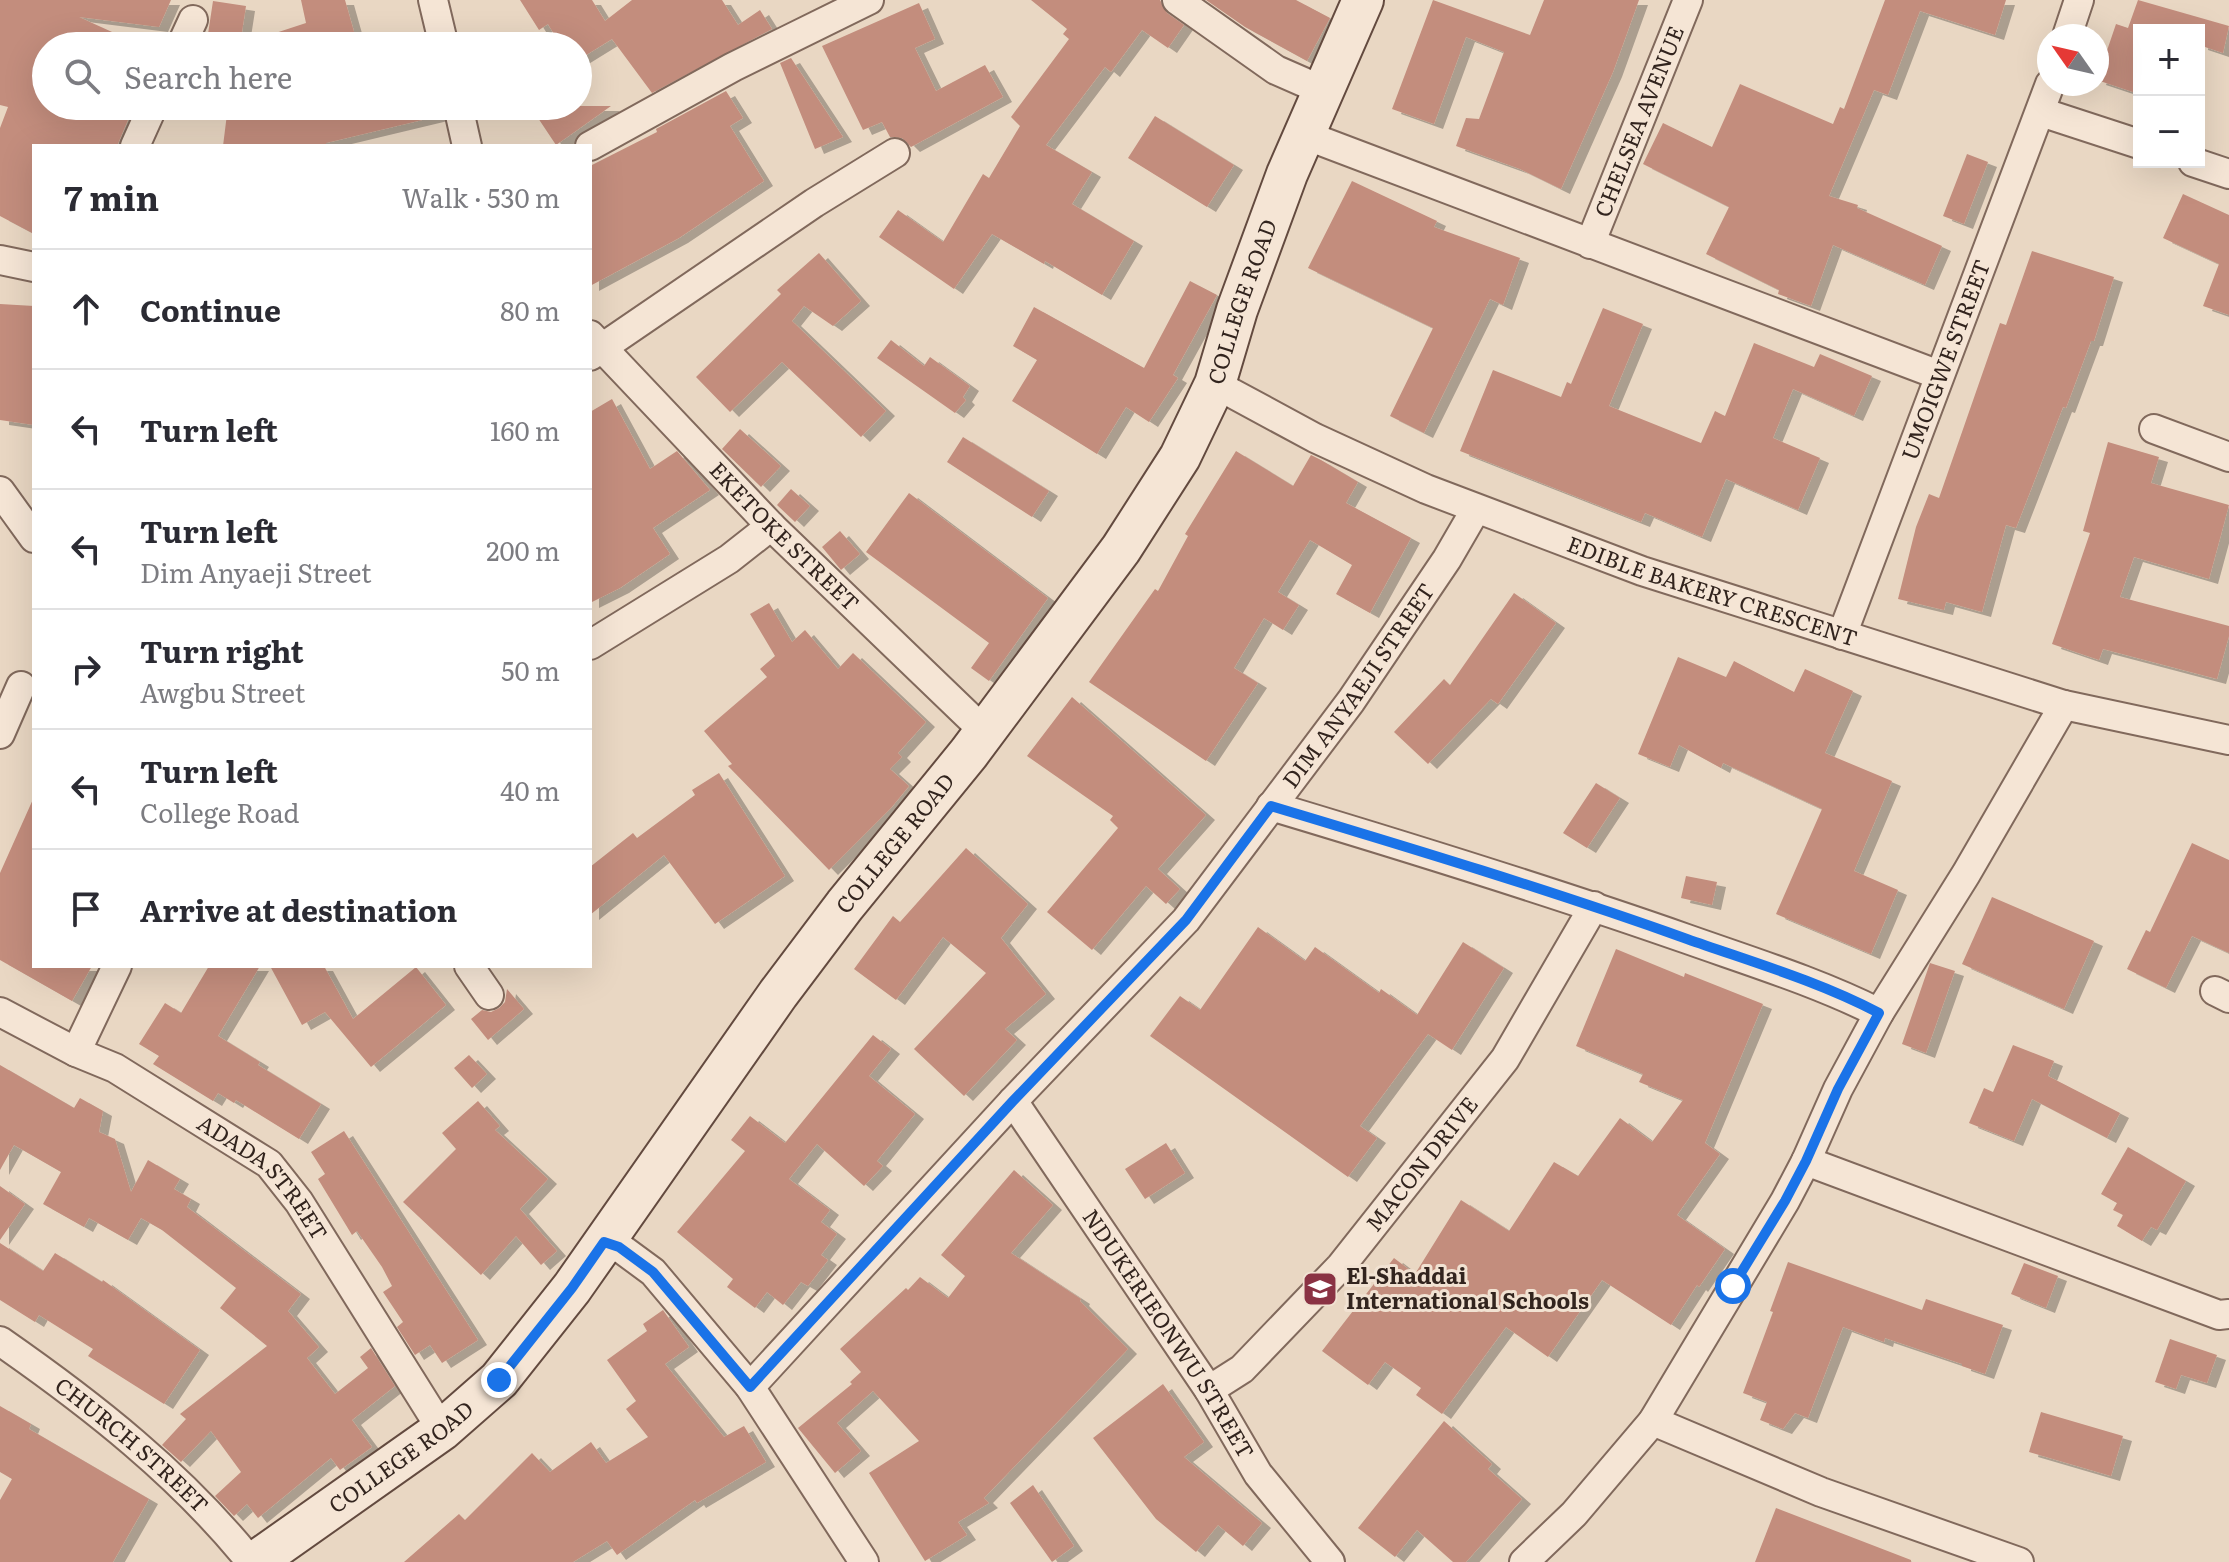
<!DOCTYPE html>
<html lang="en">
<head>
<meta charset="utf-8">
<style>
	:root { --surface:#fff; --page:#f7f7f7; --text:#2b2b33; --muted:#7c7c81; --line:#e1e1e2 }
	body { margin:0; font-family:Literata,serif; background:var(--page); color:var(--text) }
	.controls { position:absolute; right:24px; top:24px; display:grid; overflow:hidden; border-radius:0px; box-shadow:0 8px 32px #0002 }
	.controls button { width:72px; height:72px; display:grid; place-items:center; padding:0; border:0; border-bottom:2px solid var(--line); background:var(--surface); color:var(--text); font:40px sans-serif }
	.compass { position:absolute; left:2037px; top:24px; width:72px; height:72px; border-radius:50%; background:var(--surface); box-shadow:0 8px 32px #0002; rotate:304deg }
	.stop { position:absolute; width:24px; height:24px; margin:-18px; border:6px solid #1a73e8; border-radius:50%; background:#fff }
	.stop.end { background:#1a73e8; border-color:#fff; box-shadow:0 2px 8px #0008 }
	.list { margin:0; padding:0; list-style:none }
	h2 { display:flex; justify-content:space-between; align-items:center; height:104px; margin:0; padding:0 32px; font-size:34px }
	h2 small { font-size:26px; font-weight:400; color:var(--muted) }
	.list li { display:grid; grid-template-columns:52px 1fr auto; gap:24px; align-items:center; box-sizing:border-box; height:120px; padding:0 32px; border-top:2px solid var(--line) }
	.list b { display:block; font-size:30px; white-space:nowrap }
	.list p { margin:0; font-size:26px; white-space:nowrap; color:var(--muted) }
	.list em { font-size:26px; font-style:normal; color:var(--muted) }
	.icon { flex:none; width:44px; height:44px; fill:none; stroke:currentColor; stroke-width:2; stroke-linecap:round; stroke-linejoin:round }
	.map { position:relative; flex:none; width:2229px; height:1562px; overflow:hidden }
	.search { position:absolute; background:var(--surface); box-shadow:0 8px 32px #0002; left:32px; top:32px; width:560px; height:88px; display:flex; align-items:center; gap:20px; box-sizing:border-box; padding:0 28px; border-radius:44px; color:var(--muted); font-size:30px }
	.panel { position:absolute; background:var(--surface); box-shadow:0 8px 32px #0002; left:32px; top:144px; width:560px; height:824px; border-radius:0px }
	.map>svg:first-child { display:block }
	.building { fill:#c38d7d; filter:url(#shadow) }
	.lines { fill:none; stroke-linecap:round; stroke-linejoin:round }
	.minor-casing { stroke:#81695c; stroke-width:32 }
	.secondary-casing { stroke:#634a3f; stroke-width:44 }
	.minor { stroke:#f5e5d5; stroke-width:28 }
	.secondary { stroke:#f5e5d5; stroke-width:40 }
	.route { stroke:#1a73e8; stroke-width:10 }
	.labels { text-anchor:middle; stroke-width:6; stroke-linejoin:round; paint-order:stroke }
	.street-label { font-size:22px; fill:#32241e; stroke:#f1e2d2 }
	.poi-label { font-size:22px; font-weight:bold; fill:#32241e; stroke:#f1e2d2; text-anchor:start }
</style>
</head>
<body>
<div class="map">
<svg width="2229" height="1562" viewBox="0 0 2229 1562">
	<defs>
		<filter id="shadow"><feDropShadow dx="9" dy="5" stdDeviation="0" flood-color="#0004"/></filter>
	</defs>
	<rect width="100%" height="100%" fill="#e9d7c3"/>
	<path class="building" d="M0 0H171L159 27 79 17 143 46H46V106H110L130 115 117 146H34V234L0 216V128L8 107 0 105Z
		M301 0H345L358 46H248V42L306 23Z
		M520 0H592L605 21 632 0H722L738 25 760 10 772 29 652 93 612 39 578 60V46H561L548 24 539 30Z
		M1031 0H1160L1167 13 1184 25 1168 48 1142 30 1111 72 1105 67 1046 145 1092 172 1072 204 1134 241 1102 295 1045 261 1044 264 992 234 954 289 879 237 898 210 943 242 983 174 989 178 1020 126 1011 117 1069 39 1063 34 1067 29Z
		M1206 0H1296L1330 18 1307 61 1245 27Z
		M1433 0 1530 35 1544 0H1639L1613 72 1561 189 1520 169 1456 146 1466 118 1479 119 1504 52 1466 37 1434 124 1392 109Z
		M1885 0H2006L1995 35 1920 11 1888 95 1874 90 1829 196 1858 205 1857 208 1942 246 1925 285 1833 245 1811 306 1778 294 1779 290 1706 254 1729 207 1643 164 1663 123 1712 147 1740 84 1833 124 1840 107 1844 109Z
		M2138 0 2229 26 2223 53 2199 45V30H2134L2139 32V94L2097 80 2116 24 2128 28Z
		M213 1 246 6 241 38 208 34Z
		M919 3 935 39 915 48 936 91 985 65 1003 97 911 147 902 138 890 137 882 122 863 130 822 46Z
		M791 58 843 137 815 149 780 63Z
		M726 91 743 118 730 126 764 181 679 238 590 286V166L657 132 656 129Z
		M228 106H441L443 115 326 143V146H223Z
		M530 106H611L556 145Z
		M1155 116 1234 165 1207 207 1128 158Z
		M1967 154 1988 162 1964 224 1943 216Z
		M1352 181 1437 221 1434 227 1520 258 1503 305 1490 299 1424 433 1390 416 1433 328 1308 268Z
		M2183 194 2229 215V315L2203 306 2219 264 2163 238Z
		M2032 251 2114 277 2094 341H2091L2066 408 2063 407 2016 528 2006 525 1982 612 1946 602 1944 610 1898 599 1916 527 1929 494 1939 498 2000 323 2006 325Z
		M819 253 861 301 833 326 804 306 792 321 886 411 861 437 782 362 730 412 696 377 781 294 777 290Z
		M1190 281 1217 295 1173 375 1178 378 1149 422 1126 407 1097 454 1012 401 1037 360 1013 346 1034 307 1144 368Z
		M0 304 34 306V425L0 420Z
		M1603 308 1643 324 1609 406 1701 443 1715 411 1725 416 1754 343 1814 367 1820 354 1872 376 1854 416 1793 389 1773 438 1820 458 1798 510 1726 479 1702 537 1645 513 1641 522 1460 451 1493 370 1561 397 1567 382 1571 384Z
		M891 340 924 366 930 357 970 386 963 397 966 400 955 413 877 358Z
		M612 399 650 469 677 451 710 490 653 528 670 554 620 588 590 603V412Z
		M740 429 781 466 761 487 722 449Z
		M963 437 1049 491 1032 517 947 462Z
		M2108 442 2159 457 2151 483 2229 505 2209 579 2134 557 2120 597 2229 626V636L2217 679 2103 649 2099 660 2052 644 2090 533 2083 531Z
		M1236 451 1293 486 1311 455 1321 460 1358 482 1346 503 1411 538 1370 613 1336 594 1352 565 1310 540 1278 592 1299 605 1283 630 1264 618 1234 668 1258 683 1206 761 1089 682 1155 589 1158 591 1188 536 1185 534Z
		M791 489 810 506 795 522 777 505Z
		M909 493 1048 598 989 681 971 668 989 643 866 552Z
		M840 531 860 554 841 570 822 547Z
		M1514 593 1556 623 1498 704 1491 699 1428 764 1394 732 1444 679 1450 685Z
		M769 603 792 642 805 630 838 669 853 653 926 722 898 753 902 757 890 769 909 786 891 808 829 870 728 766 732 764 704 731 767 677 760 669 775 656 750 614Z
		M1678 657 1726 677 1734 661 1794 692 1805 669 1853 691 1825 753 1892 781 1854 871 1898 890 1871 954 1776 914 1822 809 1723 763 1721 768 1679 745 1670 767 1638 754Z
		M1072 697 1206 815 1158 869 1180 889 1166 904 1146 886 1092 950 1047 912 1118 828 1110 820 1113 816 1027 756Z
		M719 773 785 876 715 924 664 855 590 915V867L633 833 637 838 695 795 692 790Z
		M1596 783 1620 798 1587 848 1563 833Z
		M34 797V966H92L72 1001 0 960V873Z
		M2192 843 2229 860V953L2192 936 2166 988 2127 969 2146 930 2150 932Z
		M966 848 1028 904 1001 938 1046 994 1005 1029 1017 1040 964 1096 914 1049 986 973 943 937 896 1000 854 969 893 916 900 922Z
		M1686 876 1717 882 1712 905 1681 898Z
		M1992 897 2094 941 2064 1009 1962 964Z
		M1258 927 1305 961 1315 947 1379 993 1381 989 1417 1015 1463 942 1504 968 1452 1050 1428 1034 1360 1126 1377 1138 1348 1177 1150 1036 1180 996 1200 1010Z
		M1616 949 1684 977 1685 973 1763 1004 1705 1143 1720 1154 1677 1215 1725 1249 1699 1287 1697 1285 1671 1325 1602 1280 1548 1357 1506 1327 1442 1414 1416 1395 1421 1388 1385 1362 1368 1385 1322 1351 1394 1258 1415 1274 1461 1200 1509 1231 1554 1162 1578 1176 1620 1118 1652 1142 1683 1100 1639 1082 1643 1074 1576 1046Z
		M1930 963 1955 971 1926 1053 1902 1044Z
		M209 966H260L218 1036 260 1062 258 1065 321 1104 299 1139 236 1100 234 1103 218 1093 213 1101 153 1064 159 1056 139 1044 165 1003 181 1013Z
		M270 966H324L353 1019 416 967 446 1005 371 1067 325 1012 302 1025Z
		M507 989 524 1009 488 1040 471 1019 482 1010 491 1012 499 1008 505 1002Z
		M873 1035 891 1049 869 1076 915 1114 877 1161 883 1166 864 1186 817 1144 789 1179 830 1210 821 1222 837 1234 821 1255 828 1260 808 1286 801 1282 783 1305 767 1292 755 1308 727 1287 733 1279 677 1232 745 1151 731 1140 750 1116 785 1143Z
		M2013 1045 2054 1061 2048 1076 2120 1113 2107 1138 2032 1099 2014 1141 1969 1123 1984 1088 1993 1092Z
		M469 1055 487 1074 472 1088 454 1068Z
		M0 1065 74 1108 80 1098 103 1111 99 1132 115 1139 131 1192 148 1160 180 1179 174 1189 191 1199 187 1207 301 1294 288 1311 319 1347 307 1358 335 1394 368 1368 360 1357 371 1348 395 1386 352 1420 372 1447 340 1470 331 1458 258 1518 247 1504 234 1516 215 1496 241 1472 211 1431 181 1462 162 1445 186 1419 180 1414 267 1346 220 1308 236 1288 162 1230 141 1218 128 1240 89 1218 84 1227 43 1204 61 1172 14 1145 0 1170Z
		M478 1101 500 1126 495 1130 548 1179 520 1209 557 1251 541 1265 516 1236 481 1275 403 1202 456 1149 442 1133Z
		M344 1131 478 1340 442 1363 430 1345 415 1355 397 1327 403 1322 383 1292 392 1286 382 1267 357 1231 352 1235 318 1179 325 1174 311 1152Z
		M1166 1143 1185 1173 1145 1199 1125 1169Z
		M2128 1147 2186 1181 2157 1230 2151 1227 2142 1241 2117 1226 2123 1215 2113 1210 2117 1203 2101 1194Z
		M1014 1170 1053 1205 1011 1253 1081 1299 1080 1301 1128 1349 984 1498 989 1503 958 1522 967 1535 925 1561 869 1473 919 1441 873 1391 837 1423 861 1451 835 1473 798 1428 852 1384 850 1382 861 1372 840 1349 906 1288 908 1290 920 1277 948 1298 965 1276 941 1255Z
		M0 1186 25 1204 0 1240Z
		M0 1243 43 1271 55 1253 102 1282 103 1280 200 1350 164 1404 88 1356 93 1349 39 1315 35 1322 0 1300Z
		M1788 1262 1922 1310 1926 1299 2003 1325 1985 1374 1962 1366V1364L1885 1338 1884 1342 1843 1327 1808 1418 1795 1413 1783 1429 1760 1420 1767 1402 1743 1393 1773 1312 1770 1311Z
		M2024 1263 2058 1276 2046 1308 2011 1294Z
		M663 1310 689 1347 665 1364 724 1437 744 1426 766 1462 697 1503 695 1500 617 1555 607 1541 573 1562H404L459 1514 465 1520 532 1453 550 1472 591 1442 606 1463 648 1437 626 1409 636 1401 607 1360 647 1331 643 1324Z
		M2170 1339 2217 1355 2207 1383 2181 1375 2176 1389 2155 1382Z
		M1163 1384 1204 1442 1184 1457 1262 1523 1243 1546 1218 1525 1196 1552 1156 1519 1093 1438Z
		M0 1406 31 1424 29 1429 149 1499 113 1562H0V1500L12 1479 0 1472Z
		M2041 1412 2123 1436 2111 1476 2029 1452Z
		M1444 1421 1492 1464 1488 1469 1522 1499 1466 1562H1453L1417 1530 1395 1557 1358 1528Z
		M1033 1485 1074 1546 1052 1562 1010 1503Z
		M1776 1508 1911 1560V1562H1755Z"/>
	<g class="lines">
		<defs>
			<g id="minor">
				<path d="M433 0 444 46"/>
				<path d="M1177 0 1276 70 1324 91"/>
				<path d="M2067 36 2079 0"/>
				<path d="M181 46 193 20"/>
				<path d="M458 106 467 146"/>
				<path d="M2041 112 2139 144"/>
				<path d="M1305 135 1939 375"/>
				<path d="M135 146 153 106"/>
				<path d="M590 146 733 67 869 0"/>
				<path d="M2193 162 2229 174"/>
				<path id="s1" d="M1590 244 1688 0"/>
				<path d="M0 260 34 267"/>
				<path id="s2" d="M590 335 771 526 984 731"/>
				<path d="M590 356 814 203 895 153"/>
				<path id="s3" d="M1215 384 1315 438 1426 489 1642 571 2064 705 2229 740"/>
				<path d="M2154 429 2229 457"/>
				<path d="M0 491 34 538"/>
				<path id="s4" d="M1842 635 2050 84"/>
				<path d="M590 645 729 559 771 526"/>
				<path d="M0 734 21 686"/>
				<path d="M1271 806C1411 848 1550 891 1687 939 1752 962 1817 982 1879 1013"/>
				<path d="M469 966 489 995"/>
				<path d="M2215 991 2229 998"/>
				<path id="s5" d="M0 1012 76 1052 115 1068 269 1164 299 1202 442 1430"/>
				<path d="M76 1052 117 966"/>
				<path id="s6" d="M1013 1101 1209 1390 1258 1474 1330 1562"/>
				<path d="M1806 1161 2219 1315 2229 1314"/>
				<path d="M604 1242 619 1247 653 1272 750 1387 864 1562"/>
				<path id="s7" d="M0 1341C92 1405 181 1475 251 1562"/>
				<path id="s8" d="M750 1387 1013 1101 1186 920 1351 701 1447 559 1476 509"/>
				<path id="s9" d="M1209 1390 1242 1369 1341 1266 1505 1059 1594 906"/>
				<path d="M1653 1421 1821 1492 2019 1562"/>
				<path d="M1524 1562 1574 1514 1653 1421 1785 1201 1806 1161 1838 1089 1879 1013 1966 874 2064 705"/>
			</g>
			<g id="secondary">
				<path id="s10" d="M255 1562 442 1430 499 1380 572 1288 778 994 845 905 969 753 1121 549 1180 457 1215 384 1237 310 1287 174 1363 0"/>
			</g>
		</defs>
		<use href="#minor" class="minor-casing"/>
		<use href="#secondary" class="secondary-casing"/>
		<use href="#minor" class="minor"/>
		<use href="#secondary" class="secondary"/>
	</g>
	<g class="lines">
		<path class="route" d="M499 1380 572 1288 604 1242 619 1247 653 1272 750 1387 1013 1101 1186 920 1271 806C1411 848 1550 890 1687 939 1752 962 1818 981 1879 1013L1838 1089 1806 1161 1785 1201 1733 1286"/>
	</g>
	<defs>
		<symbol id="school-square" viewBox="-11 -11 22 22"><rect x="-9" y="-9" width="18" height="18" rx="4" fill="#8a3243" stroke="#f1e2d2"/><path d="M0-5L7-2L0 1L-7-2ZM-4 1L0 2.5L4 1V4Q0 6-4 4Z" fill="#fff"/></symbol>
	</defs>
	<g fill-rule="evenodd">
		<use href="#school-square" x="1300" y="1269" width="40" height="40"/>
	</g>
	<g class="labels">
		<g class="street-label">
			<text dy="8" stroke="none"><textPath href="#s1" startOffset="132">CHELSEA AVENUE</textPath></text>
			<text dy="8" stroke="none"><textPath href="#s10" startOffset="1620">COLLEGE ROAD</textPath></text>
			<text dy="8" stroke="none"><textPath href="#s4" startOffset="294">UMOIGWE STREET</textPath></text>
			<text dy="8" stroke="none"><textPath href="#s2" startOffset="280">EKETOKE STREET</textPath></text>
			<text dy="8" stroke="none"><textPath href="#s3" startOffset="540">EDIBLE BAKERY CRESCENT</textPath></text>
			<text dy="8" stroke="none"><textPath href="#s8" startOffset="930">DIM ANYAEJI STREET</textPath></text>
			<text dy="8" stroke="none"><textPath href="#s10" startOffset="972">COLLEGE ROAD</textPath></text>
			<text dy="8" stroke="none"><textPath href="#s9" startOffset="312">MACON DRIVE</textPath></text>
			<text dy="8" stroke="none"><textPath href="#s5" startOffset="314">ADADA STREET</textPath></text>
			<text dy="8" stroke="none"><textPath href="#s6" startOffset="280">NDUKERIEONWU STREET</textPath></text>
			<text dy="8" stroke="none"><textPath href="#s7" startOffset="168">CHURCH STREET</textPath></text>
			<text dy="8" stroke="none"><textPath href="#s10" startOffset="180">COLLEGE ROAD</textPath></text>
		</g>
		<g class="poi-label">
			<text x="1346" y="1284">El-Shaddai<tspan x="1346" dy="25">International Schools</tspan></text>
		</g>
	</g>
</svg>
<div class="controls">
<button>+</button>
<button>−</button>
</div>
<svg class="compass" viewBox="-18 -18 36 36"><path d="M0-13l5 13h-10z" fill="#e53935"/><path d="M0 13l5-13h-10z" fill="#7c7c81"/></svg>
<div class="stop" style="left:1733px;top:1286px"></div>
<div class="stop end" style="left:499px;top:1380px"></div>
<div class="search"><svg class="icon" aria-label="search" viewBox="0 0 24 24"><circle cx="10" cy="10" r="6"/><path d="M15 15l6 6"/></svg>Search here</div>
<section class="panel">
<h2>7 min<small>Walk · 530 m</small></h2>
<ul class="list">
<li><svg class="icon" aria-label="ahead" viewBox="0 0 24 24"><path d="M12 20V5M6 11l6-6 6 6"/></svg><div><b>Continue</b></div><em>80 m</em></li>
<li><svg class="icon" aria-label="left" viewBox="0 0 24 24"><path d="M17 20v-9H6M10 6l-5 5 5 5"/></svg><div><b>Turn left</b></div><em>160 m</em></li>
<li><svg class="icon" aria-label="left" viewBox="0 0 24 24"><path d="M17 20v-9H6M10 6l-5 5 5 5"/></svg><div><b>Turn left</b><p>Dim Anyaeji Street</p></div><em>200 m</em></li>
<li><svg class="icon" aria-label="right" viewBox="0 0 24 24"><path d="M7 20v-9h11M14 6l5 5-5 5"/></svg><div><b>Turn right</b><p>Awgbu Street</p></div><em>50 m</em></li>
<li><svg class="icon" aria-label="left" viewBox="0 0 24 24"><path d="M17 20v-9H6M10 6l-5 5 5 5"/></svg><div><b>Turn left</b><p>College Road</p></div><em>40 m</em></li>
<li><svg class="icon" aria-label="arrive" viewBox="0 0 24 24"><path d="M6 21V4h12l-3 4 3 4H6"/></svg><div><b>Arrive at destination</b></div></li>
</ul>
</section>
</div>
</body>
</html>
